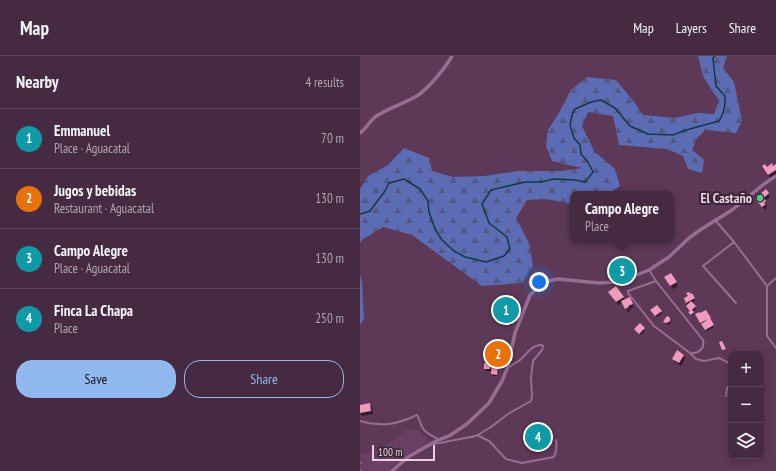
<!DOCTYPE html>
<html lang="en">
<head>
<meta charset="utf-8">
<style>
	:root { --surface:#462a41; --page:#50364c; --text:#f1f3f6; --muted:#b0a7b1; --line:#5e465a; --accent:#90b9f0 }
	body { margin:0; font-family:"PT Sans Narrow",sans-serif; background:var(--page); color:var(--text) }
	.controls { position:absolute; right:12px; bottom:12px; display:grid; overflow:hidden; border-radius:8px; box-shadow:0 2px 10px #0003 }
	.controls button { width:36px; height:36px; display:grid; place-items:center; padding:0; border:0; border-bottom:1px solid var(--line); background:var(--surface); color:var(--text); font:20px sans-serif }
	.scale { position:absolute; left:12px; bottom:10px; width:63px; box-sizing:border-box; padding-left:4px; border:2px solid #e8d1e4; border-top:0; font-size:11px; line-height:14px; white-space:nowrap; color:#e8d1e4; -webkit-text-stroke:3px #372635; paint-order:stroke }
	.you { position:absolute; left:179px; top:226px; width:14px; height:14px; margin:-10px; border:3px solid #fff; border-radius:50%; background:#1a73e8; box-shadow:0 0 0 6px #1a73e833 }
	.badge { display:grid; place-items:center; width:26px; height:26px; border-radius:50%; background:var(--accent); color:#fff; font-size:13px; font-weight:700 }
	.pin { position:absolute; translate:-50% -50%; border:2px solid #fff; box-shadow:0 1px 4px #0006 }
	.popup { position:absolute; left:210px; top:135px; width:104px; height:52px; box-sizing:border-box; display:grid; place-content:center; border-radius:8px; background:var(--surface); filter:drop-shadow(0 1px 3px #0005); font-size:13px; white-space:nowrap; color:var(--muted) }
	.popup b { font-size:15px; color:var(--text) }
	.popup::after { content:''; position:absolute; left:50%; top:100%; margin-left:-8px; border:8px solid transparent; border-top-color:var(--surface) }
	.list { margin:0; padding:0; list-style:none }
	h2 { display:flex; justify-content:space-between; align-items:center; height:52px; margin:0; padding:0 16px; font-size:17px }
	h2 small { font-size:13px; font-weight:400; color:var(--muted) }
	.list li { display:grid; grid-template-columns:26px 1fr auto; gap:12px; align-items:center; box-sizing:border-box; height:60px; padding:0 16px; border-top:1px solid var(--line) }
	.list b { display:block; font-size:15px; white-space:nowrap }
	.list p { margin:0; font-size:13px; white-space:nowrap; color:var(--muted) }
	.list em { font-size:13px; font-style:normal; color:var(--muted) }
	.actions { display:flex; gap:8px; padding:12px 16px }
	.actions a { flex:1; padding:9px 0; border:1px solid var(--accent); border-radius:16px; text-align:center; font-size:14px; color:var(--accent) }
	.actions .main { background:var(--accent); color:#111 }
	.icon { flex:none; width:22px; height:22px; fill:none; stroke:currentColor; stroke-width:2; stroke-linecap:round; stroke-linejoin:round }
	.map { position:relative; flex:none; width:416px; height:415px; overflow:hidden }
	header { display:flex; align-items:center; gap:24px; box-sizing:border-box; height:56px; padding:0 20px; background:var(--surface); border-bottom:1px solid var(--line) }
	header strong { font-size:19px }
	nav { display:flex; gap:22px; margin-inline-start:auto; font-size:14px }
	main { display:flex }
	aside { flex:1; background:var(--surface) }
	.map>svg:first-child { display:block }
	.built { fill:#6a3f64 }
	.forest { fill:url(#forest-firs) }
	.garden { fill:url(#garden-furrows) }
	.shadow { fill:#0007 }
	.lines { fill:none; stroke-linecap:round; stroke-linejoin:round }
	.stream { stroke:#123940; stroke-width:1.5 }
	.building { fill:#f09abf }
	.path { stroke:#90708a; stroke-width:1; stroke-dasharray:4 2; stroke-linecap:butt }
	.lane { stroke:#996c91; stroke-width:2 }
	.street { stroke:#996c91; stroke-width:3.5 }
	.poi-dot { fill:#40d77c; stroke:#372635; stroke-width:1.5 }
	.labels { text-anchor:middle; stroke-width:4; stroke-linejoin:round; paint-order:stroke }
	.poi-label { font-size:14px; font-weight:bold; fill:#e8d1e4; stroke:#372635; text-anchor:end }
</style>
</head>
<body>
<header>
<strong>Map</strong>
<nav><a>Map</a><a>Layers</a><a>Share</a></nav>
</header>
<main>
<aside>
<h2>Nearby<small>4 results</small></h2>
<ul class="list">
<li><span class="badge" style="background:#0f9aa8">1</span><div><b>Emmanuel</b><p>Place · Aguacatal</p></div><em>70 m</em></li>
<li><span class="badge" style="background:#e8710a">2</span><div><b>Jugos y bebidas</b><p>Restaurant · Aguacatal</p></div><em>130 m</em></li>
<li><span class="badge" style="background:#0f9aa8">3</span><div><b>Campo Alegre</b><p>Place · Aguacatal</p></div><em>130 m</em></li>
<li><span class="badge" style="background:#0f9aa8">4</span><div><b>Finca La Chapa</b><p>Place</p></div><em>250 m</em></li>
</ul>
<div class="actions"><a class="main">Save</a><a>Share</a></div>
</aside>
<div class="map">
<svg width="416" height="415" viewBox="0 0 416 415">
	<defs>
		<pattern id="forest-firs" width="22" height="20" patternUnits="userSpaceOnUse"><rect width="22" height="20" fill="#5c6cb4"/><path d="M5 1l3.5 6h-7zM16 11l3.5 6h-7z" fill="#525882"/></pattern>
		<pattern id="garden-furrows" width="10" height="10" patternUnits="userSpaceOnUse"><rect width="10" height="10" fill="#45507f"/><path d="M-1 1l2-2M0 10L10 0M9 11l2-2" fill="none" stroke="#606891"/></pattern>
	</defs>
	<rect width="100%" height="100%" fill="#5d3857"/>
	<path class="built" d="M54 373 61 376 66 381 67 388 47 399 29 415H0V397L4 398 25 390 45 375Z"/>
	<path class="forest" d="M338 0H367L363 12 374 26 382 65 376 77 346 74 337 82 332 94 344 104 342 117 328 113 323 100 307 93 259 89 253 60 228 56 222 70 234 95 255 113 260 130 248 138H213V148L186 143 167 144 156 162 169 187 173 210 162 227 122 230 52 179 23 171 2 184 0 187V133L8 120 28 109 44 92 69 102 72 115 93 121 125 120 157 115H201L222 112 192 105 186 90 188 74 200 55 211 34 227 21 256 24 275 47 283 59 315 62 338 57 354 58 359 45 343 20Z
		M0 219 2 226 4 263 0 269Z"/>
	<path class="garden" d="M149 256 153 258 156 263 154 271 147 259Z"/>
	<path class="shadow" d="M416 109V119L410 122 403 111 406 112 413 111Z
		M406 135 410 141 405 145 407 149 406 150 407 152 405 154 398 146Z
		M268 214 270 218 257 222V224H251L250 222V220L258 219Z
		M311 218 318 230 313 233 305 222Z
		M332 238 335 245 331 247 336 253 332 256 334 258 332 260 330 256 331 255 325 243Z
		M251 239 263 241 265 244 271 245 274 251 269 254 270 255 268 256 263 246 258 249Z
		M143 249 145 252H150L151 254 146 261 134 250Z
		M297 250 302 257 297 261 292 254Z
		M346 255 354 271 347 275 337 258H340Z
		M309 263 311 265 310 268 308 269 305 267 304 266Z
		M284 273 285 275 281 279 277 275Z
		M140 295 141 297 140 308H137L138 311 137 320H133L132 318 133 315H126L125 313V308H130L131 310V315H133V308L132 306 135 305V300L130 298 135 297Z
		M317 296 324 300 325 303 321 310 315 306 313 303Z
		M10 348 12 351 13 358 2 360 0 357V350Z
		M168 378 184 382 186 385 182 390 174 384Z"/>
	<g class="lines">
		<path class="stream" d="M0 158 10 155 25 135 29 127 44 123 60 133 68 145 69 156 75 173 82 184 94 195 105 201 126 206 144 200 150 193 147 181 129 167 122 148 131 134 165 126H181L194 123 215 124 225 126 233 116 228 106 221 98 220 89 214 82 210 69 212 59 215 53 231 46 241 44 255 52 270 70 288 78 313 79 326 74 359 65C365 56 365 50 365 40L356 30 353 2 355 0"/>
	</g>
	<path class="building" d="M412 107 413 110 416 108V114L408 119 402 110 405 108 407 111Z
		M406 133 409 137 404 142 406 145 404 147 406 148 402 151 395 143Z
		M267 211 269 216 257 220V222H249L248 219 256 218 255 215Z
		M311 217 317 226 310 230 304 221Z
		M256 230 264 241 256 246 248 236Z
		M329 236 331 238 332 237 335 242 326 247 324 242 328 240 326 237Z
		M270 241 273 248 268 250 269 251 265 253 261 245Z
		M331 245 336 250 332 254 334 256 331 259 328 256 330 255 326 250Z
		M138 246 140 247 141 246 144 248 140 254 133 250 135 247 137 248Z
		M147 248 151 252 145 260 141 256Z
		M297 249 302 255 295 260 290 254Z
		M346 254 351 262 340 267 335 258 340 256V257Z
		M308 260 310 262V265L309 266 306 267 303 266 306 261Z
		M350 262 354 269 345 274 341 268Z
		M280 267 285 272 279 278 274 273Z
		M362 285 366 293 362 294 359 286Z
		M129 294 134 296 135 294H140L139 307 131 306 132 303 134 304V299L128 298Z
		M317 294 324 299 319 307 312 303Z
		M127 301H130V313H124V307H127Z
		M132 307 138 308 137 319 131 318Z
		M10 347 11 355 0 357V349Z
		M172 372 185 381 180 388 167 378Z"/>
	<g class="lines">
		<path class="path" d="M0 406 2 407 0 409
			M0 413 1 415"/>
		<path class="lane" d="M356 165 374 186 407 230V280L416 292
			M374 186 343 210 376 247
			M289 214 296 225 343 284C345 293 338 298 330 297L294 270 268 237V235L296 225
			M407 230 416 222
			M331 298 336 303 344 305 359 302 371 308
			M366 340 367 332 371 327
			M0 365C22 371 36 369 57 359 60 363 60 367 62 371 65 377 72 380 78 383
			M117 379 129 385 146 403 162 407 194 401C197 395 197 390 196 384
			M74 388 116 380 131 371 148 358 171 345 172 341 171 321 173 305 182 294 183 290 182 289C172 288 166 299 159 305 155 307 151 310 147 312"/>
		<path class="street" d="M0 77C6 73 9 66 15 61 28 52 43 48 57 40 69 32 85 12 92 0
			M32 415 48 401 78 384 89 380 107 368 129 347 142 325 147 313 155 277 170 239 180 230 188 225 198 223 239 227 256 226 274 220 289 214 309 201 329 182 340 174 372 154 404 128 416 120"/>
	</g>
	<circle class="poi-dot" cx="400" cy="142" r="4"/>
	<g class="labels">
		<g class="poi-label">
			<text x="392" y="147">El Castaño</text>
		</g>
	</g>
</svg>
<div class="controls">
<button>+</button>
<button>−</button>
<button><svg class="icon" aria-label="layers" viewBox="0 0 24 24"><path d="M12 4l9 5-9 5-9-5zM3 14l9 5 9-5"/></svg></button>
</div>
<div class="scale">100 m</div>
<div class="you"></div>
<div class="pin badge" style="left:146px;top:254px;background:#0f9aa8">1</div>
<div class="pin badge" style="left:138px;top:298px;background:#e8710a">2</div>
<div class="pin badge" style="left:262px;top:215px;background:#0f9aa8">3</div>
<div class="popup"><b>Campo Alegre</b>Place</div>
<div class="pin badge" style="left:178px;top:381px;background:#0f9aa8">4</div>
</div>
</main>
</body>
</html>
